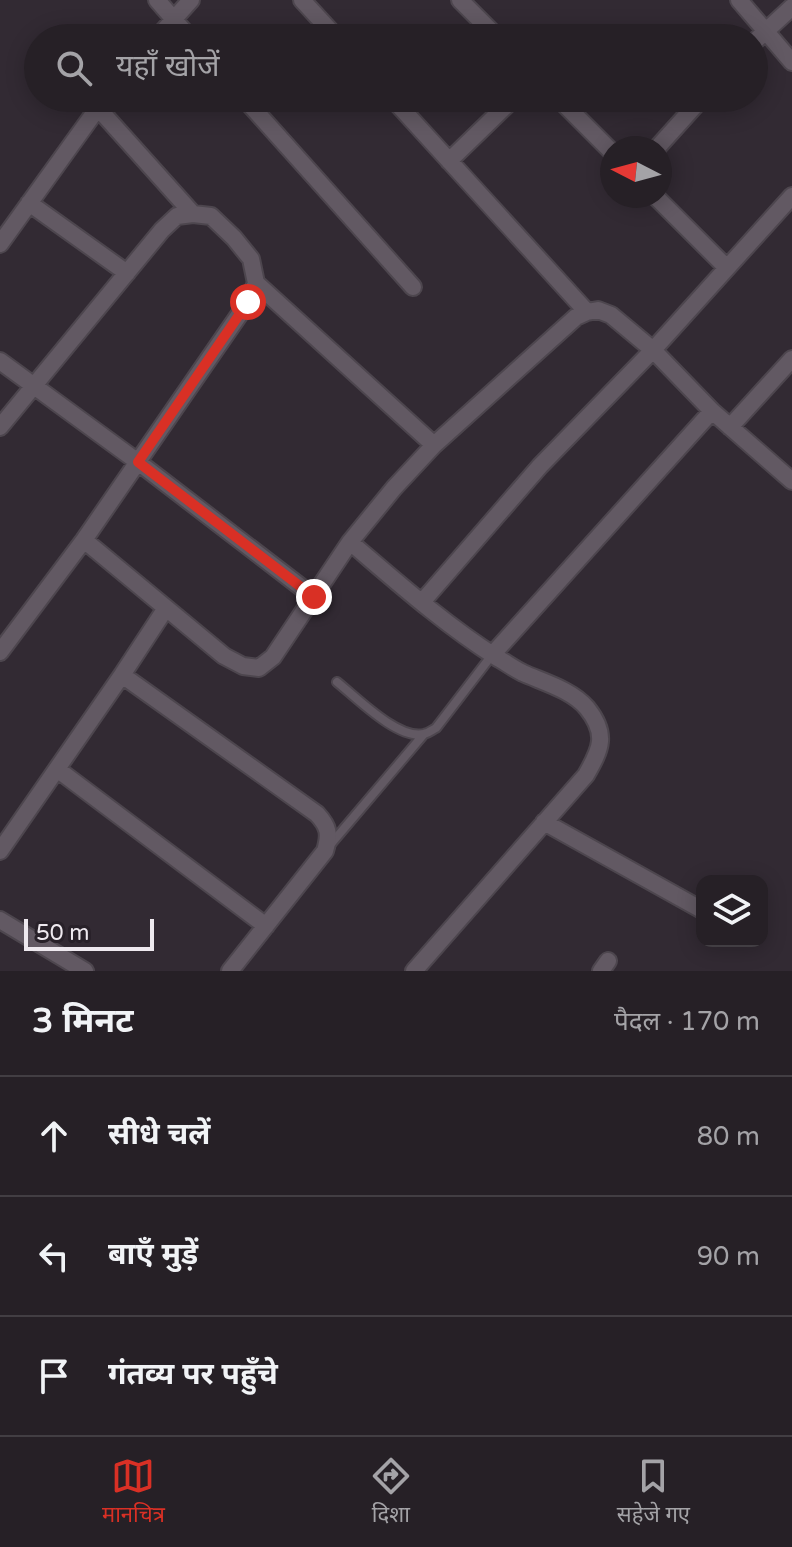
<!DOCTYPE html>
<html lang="hi">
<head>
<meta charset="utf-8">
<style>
	:root { --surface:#262026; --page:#2e282e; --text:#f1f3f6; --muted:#a4a3a7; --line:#423e43; --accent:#d93025 }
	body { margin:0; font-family:"Varela Round","Noto Sans Devanagari",sans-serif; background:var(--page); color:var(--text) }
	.controls { position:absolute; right:24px; bottom:24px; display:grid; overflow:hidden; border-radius:16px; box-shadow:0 4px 20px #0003 }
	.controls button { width:72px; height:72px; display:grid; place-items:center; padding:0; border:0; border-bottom:2px solid var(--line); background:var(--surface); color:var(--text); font:40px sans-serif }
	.compass { position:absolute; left:600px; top:136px; width:72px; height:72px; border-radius:50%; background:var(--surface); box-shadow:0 4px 20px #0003; rotate:276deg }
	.scale { position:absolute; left:24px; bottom:20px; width:130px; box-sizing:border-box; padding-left:8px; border:4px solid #eee9ef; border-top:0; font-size:22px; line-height:28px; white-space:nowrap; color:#eee9ef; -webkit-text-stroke:6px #282129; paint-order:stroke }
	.stop { position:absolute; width:24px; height:24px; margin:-18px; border:6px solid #d93025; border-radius:50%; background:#fff }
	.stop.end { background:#d93025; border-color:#fff; box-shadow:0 2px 8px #0008 }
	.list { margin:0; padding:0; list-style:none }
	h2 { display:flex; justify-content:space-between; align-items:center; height:104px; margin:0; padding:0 32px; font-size:34px }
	h2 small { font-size:26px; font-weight:400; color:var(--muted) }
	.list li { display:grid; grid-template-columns:52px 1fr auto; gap:24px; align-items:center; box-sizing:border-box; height:120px; padding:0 32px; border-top:2px solid var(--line) }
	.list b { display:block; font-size:30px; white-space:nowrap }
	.list em { font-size:26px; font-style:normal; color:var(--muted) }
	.icon { flex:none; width:44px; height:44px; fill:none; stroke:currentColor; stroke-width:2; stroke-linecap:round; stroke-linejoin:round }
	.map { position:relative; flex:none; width:792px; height:971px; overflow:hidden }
	.search { position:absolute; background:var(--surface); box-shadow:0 4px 20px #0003; left:24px; right:24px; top:24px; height:88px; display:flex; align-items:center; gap:20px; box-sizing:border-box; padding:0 28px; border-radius:44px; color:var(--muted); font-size:30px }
	.sheet { height:464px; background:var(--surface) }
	nav { display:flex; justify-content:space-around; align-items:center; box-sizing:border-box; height:112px; border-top:2px solid var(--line); background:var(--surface); font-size:22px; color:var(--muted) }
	nav a { display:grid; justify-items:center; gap:4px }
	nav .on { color:var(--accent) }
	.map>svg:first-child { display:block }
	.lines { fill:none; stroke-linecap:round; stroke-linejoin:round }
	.service-casing { stroke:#4d464e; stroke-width:12 }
	.minor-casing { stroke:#4d464e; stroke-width:20 }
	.service { stroke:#625963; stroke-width:8 }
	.minor { stroke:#625963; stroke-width:16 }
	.route { stroke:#d93025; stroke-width:10 }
</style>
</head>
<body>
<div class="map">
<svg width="792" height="971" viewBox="0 0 792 971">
	<rect width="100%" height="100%" fill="#322a33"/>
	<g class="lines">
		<defs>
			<path id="service" d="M337 682C357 698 398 740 424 734 429 733 432 730 436 728L492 655
				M330 845 424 734"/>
			<path id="minor" d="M157 0 190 38
				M302 0 337 38
				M460 0 498 38
				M739 0 792 62
				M157 38 191 0
				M754 42 792 7
				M89 98 193 214
				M244 98 413 287
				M392 98 587 312
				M558 98 612 152
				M657 148 702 98
				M449 161 514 98
				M655 196 727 268
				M29 203 127 273
				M0 244 105 98
				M256 283 434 445
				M0 361 138 462 314 597
				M0 427 162 230 177 216 193 214 211 216 234 238 251 259 256 283 248 302 84 540 0 652
				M730 427 792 359
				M84 540 224 656 243 666 259 668 273 657 350 542 394 488 434 445 576 317 587 312 598 310 611 315 653 350 712 411 792 481
				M350 542C397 582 444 624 496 657 505 662 513 668 523 673 543 682 572 690 587 708 608 734 601 749 586 775L414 971
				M422 602 540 466 653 350 792 196
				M492 655 712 411
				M122 675 317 814C329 827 330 834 325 851L230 971
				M57 769 266 926
				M544 822 702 910
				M0 851 122 675 166 608
				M0 920 85 971
				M601 971 608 961"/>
		</defs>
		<use href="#service" class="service-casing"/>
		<use href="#minor" class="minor-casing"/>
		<use href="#service" class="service"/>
		<use href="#minor" class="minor"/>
	</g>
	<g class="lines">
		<path class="route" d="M248 302 138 462 314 597"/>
	</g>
</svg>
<div class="controls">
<button><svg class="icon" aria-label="layers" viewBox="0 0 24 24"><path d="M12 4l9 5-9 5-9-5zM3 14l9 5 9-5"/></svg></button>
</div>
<svg class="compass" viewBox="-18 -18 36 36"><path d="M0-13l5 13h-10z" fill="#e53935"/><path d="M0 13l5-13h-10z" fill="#a4a3a7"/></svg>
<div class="scale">50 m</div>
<div class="stop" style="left:248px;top:302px"></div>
<div class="stop end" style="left:314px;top:597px"></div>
<div class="search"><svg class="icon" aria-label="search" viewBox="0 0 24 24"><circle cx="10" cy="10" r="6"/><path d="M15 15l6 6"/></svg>यहाँ खोजें</div>
</div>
<section class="sheet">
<h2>3 मिनट<small>पैदल · 170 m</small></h2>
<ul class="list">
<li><svg class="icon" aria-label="ahead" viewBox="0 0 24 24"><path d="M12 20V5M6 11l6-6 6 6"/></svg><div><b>सीधे चलें</b></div><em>80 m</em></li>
<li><svg class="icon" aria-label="left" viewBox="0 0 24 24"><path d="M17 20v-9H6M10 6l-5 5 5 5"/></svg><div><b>बाएँ मुड़ें</b></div><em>90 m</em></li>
<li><svg class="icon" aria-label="arrive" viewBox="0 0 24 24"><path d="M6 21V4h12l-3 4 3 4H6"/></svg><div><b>गंतव्य पर पहुँचे</b></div></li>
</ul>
</section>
<nav>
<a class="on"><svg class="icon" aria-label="map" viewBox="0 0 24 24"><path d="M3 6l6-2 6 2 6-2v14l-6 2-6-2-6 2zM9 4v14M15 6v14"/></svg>मानचित्र</a>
<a><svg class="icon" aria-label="directions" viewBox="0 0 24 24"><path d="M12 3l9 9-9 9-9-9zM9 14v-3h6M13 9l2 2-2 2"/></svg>दिशा</a>
<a><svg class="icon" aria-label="saved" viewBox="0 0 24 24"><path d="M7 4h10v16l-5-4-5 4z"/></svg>सहेजे गए</a>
</nav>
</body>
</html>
